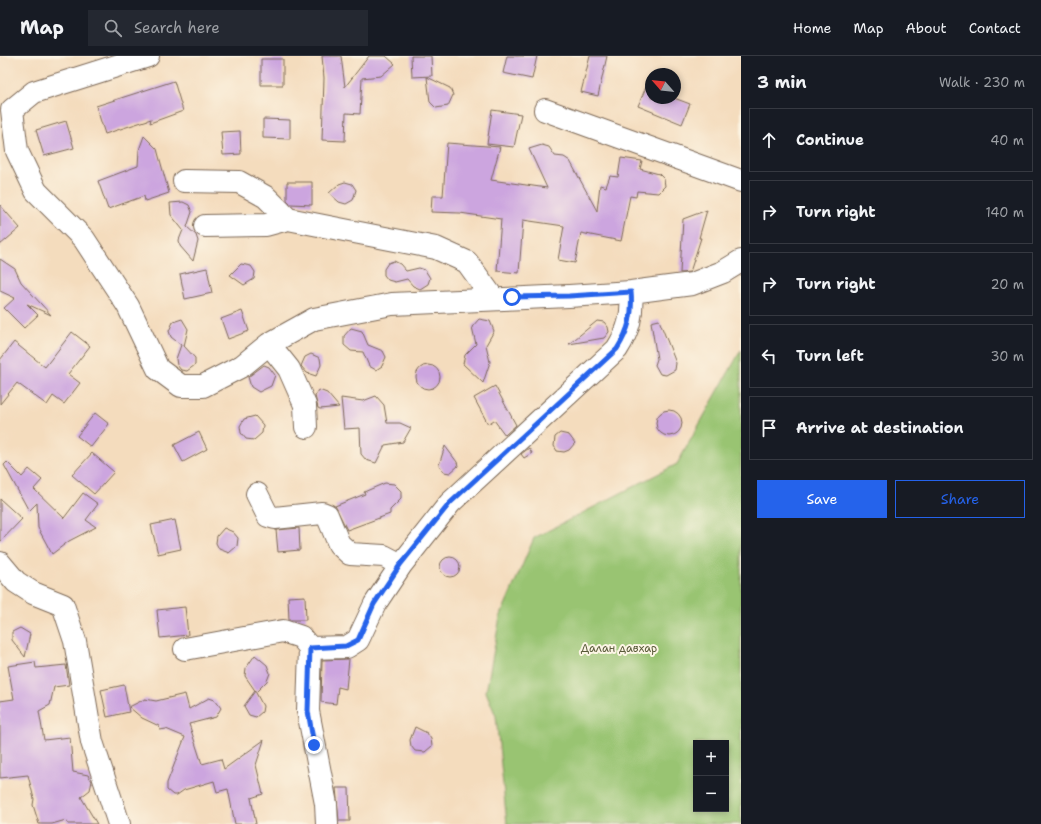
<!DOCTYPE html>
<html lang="en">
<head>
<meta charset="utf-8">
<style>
	:root { --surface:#171b24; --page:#242831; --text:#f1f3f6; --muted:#9ea1a6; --line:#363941; --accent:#2563eb }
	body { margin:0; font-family:"Shantell Sans",sans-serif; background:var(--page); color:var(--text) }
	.controls { position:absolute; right:12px; bottom:12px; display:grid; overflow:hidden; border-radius:0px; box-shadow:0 2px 6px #0003 }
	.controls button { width:36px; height:36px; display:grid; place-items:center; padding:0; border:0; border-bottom:1px solid var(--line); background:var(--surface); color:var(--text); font:20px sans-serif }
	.compass { position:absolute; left:645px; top:12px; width:36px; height:36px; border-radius:50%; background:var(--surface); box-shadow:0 2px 6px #0003; rotate:298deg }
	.stop { position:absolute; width:12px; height:12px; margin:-9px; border:3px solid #2563eb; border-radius:50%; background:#fff }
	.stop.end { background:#2563eb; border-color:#fff; box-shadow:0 1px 4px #0008 }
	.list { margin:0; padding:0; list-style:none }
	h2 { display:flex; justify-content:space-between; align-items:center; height:52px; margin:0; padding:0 16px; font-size:17px }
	h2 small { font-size:13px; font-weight:400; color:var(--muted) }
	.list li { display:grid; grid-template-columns:26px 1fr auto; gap:12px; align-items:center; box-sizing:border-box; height:64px; margin:0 8px 8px; padding:0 8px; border:1px solid var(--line); border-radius:0px }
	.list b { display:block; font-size:15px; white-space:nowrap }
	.list em { font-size:13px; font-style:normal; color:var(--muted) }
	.actions { display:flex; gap:8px; padding:12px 16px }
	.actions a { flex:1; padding:9px 0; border:1px solid var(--accent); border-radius:0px; text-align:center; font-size:14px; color:var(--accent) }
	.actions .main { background:var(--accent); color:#fff }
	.icon { flex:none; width:22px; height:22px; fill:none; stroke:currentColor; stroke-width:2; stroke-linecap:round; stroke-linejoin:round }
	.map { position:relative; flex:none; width:741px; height:768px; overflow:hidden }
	header { display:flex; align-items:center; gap:24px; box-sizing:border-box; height:56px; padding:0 20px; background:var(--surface); border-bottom:1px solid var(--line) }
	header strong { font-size:19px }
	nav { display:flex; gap:22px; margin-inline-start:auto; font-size:14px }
	.search { width:280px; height:36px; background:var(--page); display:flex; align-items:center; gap:10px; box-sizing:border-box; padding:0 14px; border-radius:0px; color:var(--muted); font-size:15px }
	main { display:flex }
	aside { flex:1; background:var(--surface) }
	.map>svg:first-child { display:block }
	.green { fill:#99c472; stroke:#6a7748; fill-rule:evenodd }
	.building { fill:#cca5df }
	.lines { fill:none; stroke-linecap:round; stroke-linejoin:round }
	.minor-casing { stroke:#7c6856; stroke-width:24 }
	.minor { stroke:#fff; stroke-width:22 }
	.route { stroke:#2563eb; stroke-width:5 }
	.labels { text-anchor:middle; stroke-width:4; stroke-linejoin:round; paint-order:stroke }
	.park-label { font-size:11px; fill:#575837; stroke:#fcf5e5 }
</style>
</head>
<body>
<header>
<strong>Map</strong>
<div class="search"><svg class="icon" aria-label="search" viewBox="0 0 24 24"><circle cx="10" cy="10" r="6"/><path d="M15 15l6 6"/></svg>Search here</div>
<nav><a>Home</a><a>Map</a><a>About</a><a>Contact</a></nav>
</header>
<main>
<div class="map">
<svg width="741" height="768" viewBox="0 0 741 768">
	<rect width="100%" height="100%" fill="#fcf5e5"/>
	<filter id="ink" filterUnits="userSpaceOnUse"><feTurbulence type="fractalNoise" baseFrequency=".025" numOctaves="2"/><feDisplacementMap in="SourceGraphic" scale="8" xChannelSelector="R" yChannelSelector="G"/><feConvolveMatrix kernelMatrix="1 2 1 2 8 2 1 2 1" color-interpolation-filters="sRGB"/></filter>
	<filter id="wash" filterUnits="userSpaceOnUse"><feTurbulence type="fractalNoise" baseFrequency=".012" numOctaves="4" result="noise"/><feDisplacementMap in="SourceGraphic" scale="16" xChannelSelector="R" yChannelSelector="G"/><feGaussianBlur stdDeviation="0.9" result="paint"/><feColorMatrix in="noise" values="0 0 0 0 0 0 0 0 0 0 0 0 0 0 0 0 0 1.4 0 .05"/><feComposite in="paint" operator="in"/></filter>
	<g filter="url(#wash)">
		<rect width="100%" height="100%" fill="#f4dcbd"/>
		<path class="green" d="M741 294V768H507L496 660 486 636 500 561 534 482 677 408ZM696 687H726V753H696Z"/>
		<g id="blocks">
			<path class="building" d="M322 0H341L345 31 369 0H386L395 8 381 20 362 22 360 58 346 57 345 85 322 84 324 22Z
				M411 0H431L432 20 412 21Z
				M507 0H537L532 23 503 17Z
				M590 0H607L598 40 581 36Z
				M261 3H283V29H261Z
				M427 21 450 32 453 39 448 50 436 52 430 46Z
				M174 25 183 55 150 67 151 63 105 78 96 50Z
				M646 31 651 33V42H674L690 48 682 68 638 50Z
				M492 54 521 58 514 91 487 88Z
				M263 63 290 64V83L263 82Z
				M66 65 74 92 44 100 36 74Z
				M240 75 241 98 223 99 221 76Z
				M144 80 157 93 169 137 145 145 144 140 108 153 98 125 138 110 139 94Z
				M447 87 500 91 491 124 547 132 529 93 542 89 549 91 555 100 564 101 570 105 597 155 600 129 606 131 610 120 618 121 621 102 642 105 640 113 659 118 664 123 665 130 658 137 637 135 636 141 630 140 621 185 581 177 575 207 558 204 564 170 523 164 519 217 497 215 501 163 460 157 431 156 432 140H443Z
				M287 126H312V149L291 148 287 144Z
				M345 126 352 128 356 134 353 144 346 148 339 146 329 137 339 128Z
				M183 146 189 149 192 156 187 171 196 179 198 185 193 205 180 190 179 184 183 174 171 159 170 147Z
				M0 149 20 172 0 189Z
				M707 154 699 182H701L690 216 680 217 683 163Z
				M0 203 15 213 21 226 51 259 27 248 38 259 24 272 4 252 15 242 0 235Z
				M394 205 400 208 406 215 419 212 425 214 430 222 428 228 420 233 413 230 407 223 395 226 388 224 384 219V213L388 207Z
				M241 208 251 210 255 216 254 223 244 229 230 219Z
				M207 212 212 237 185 243 180 218Z
				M242 255 249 275 228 283 221 263Z
				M182 263 188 273 184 290 195 302V309L187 315 181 314 177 309 176 303 181 289 171 281 169 275 173 266Z
				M479 263 490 265 494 275 486 289 490 306 483 327 463 308 465 299 476 288 472 271Z
				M659 264 676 307 675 314 666 319 660 318 655 309 657 303 651 266Z
				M597 265 604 266 608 271 609 276 604 282 569 288Z
				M351 272 362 275 368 289 383 295 386 301 382 310 376 314 369 310 363 296 351 295 344 289V280Z
				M72 276 90 290 68 318 80 327 64 348 53 340 47 349 17 327 0 348V304L14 286 45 311Z
				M311 298 320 302 321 309 316 320 307 317 301 310 305 301Z
				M264 309 269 311 275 319 271 330 259 336 251 331 248 321Z
				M416 321a12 12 0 1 1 24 0a12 12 0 1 1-24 0Z
				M495 330 516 369 505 379 494 364 488 368 474 342Z
				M319 334 327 337 339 351 320 353 318 352 315 340Z
				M376 340 384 349 387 367H400L411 372 403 386 385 389 376 407 366 404 361 398 360 372 344 373 341 342 363 345Z
				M656 367a13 13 0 1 1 26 0a13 13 0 1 1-26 0Z
				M95 357 109 368 91 391 77 380Z
				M255 360 263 369 262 377 254 384 246 383 241 377 240 370 244 363Z
				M199 376 207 393 183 406 174 389Z
				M560 377 569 379 575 387 569 394 564 396 557 395 554 390 555 381Z
				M445 390 457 406 458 410 450 417 444 416 439 409Z
				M529 392 532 397 524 402 521 398Z
				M92 397 114 416 94 438 72 419Z
				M7 406 22 421 29 413 42 424 34 433 64 462 83 437 98 448 86 464 96 471 69 485 52 498 38 472 37 447 29 455 4 409Z
				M385 427 394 428 401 435V443L390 454V458L347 474 335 450 365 438 364 436Z
				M0 443 22 463 0 486Z
				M175 464 181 493 158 498 151 469Z
				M224 472 233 476 238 482 237 490 229 497 219 493 216 487 217 480Z
				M299 472 300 494 278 496 276 474Z
				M440 511a10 10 0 1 1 20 0a10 10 0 1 1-20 0Z
				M305 540 306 564H289L288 541Z
				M185 551 188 579 160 582 157 554Z
				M20 572 30 578 25 601 12 584V576Z
				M255 599 267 609 270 617 267 625 256 636 245 620 246 612Z
				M349 603 346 633 338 631 336 648 321 646 322 604Z
				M35 606 36 612 66 609 69 629 54 631 50 649 39 655 44 684 70 681 73 716 88 719 92 725 90 734 81 741 97 768H68L66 764 52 768H39L33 749 34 743 28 719 0 722V645L14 643 8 610Z
				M124 629 129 656 107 661 101 634Z
				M255 635 263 650 262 656 256 661 249 659 244 650Z
				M185 638 189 653 209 642 215 644 221 652 216 661 189 668 202 708 221 703 224 713 264 684 256 709 263 738 251 742 256 768H235L228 733 217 736 214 725 184 734 177 739H173L167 734V727L185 681 166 673 160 674 159 670 142 662 129 651 145 643 156 645Z
				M415 671 427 677 431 683 432 690 425 696 415 695 411 690 410 684Z
				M336 732H349L350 765H339Z"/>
		</g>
	</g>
	<g filter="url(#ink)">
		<use href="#blocks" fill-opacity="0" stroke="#7c6856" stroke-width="1"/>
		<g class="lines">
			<defs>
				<path id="minor" d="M148 0 34 36 12 54 17 95 36 135 84 183 128 250 158 313 181 330H203L242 310 269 288 314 263 392 248 569 240 631 236 692 228 723 216 741 205
					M545 54 741 125
					M184 125 239 126 266 141 288 163 436 192 467 206 493 242
					M205 170 266 169 288 163
					M269 288 289 313 305 349 306 371
					M257 438 268 460 275 462 322 457 327 459 339 488 350 498 384 500 401 509
					M0 507 16 526 33 537 63 549 75 585 92 686 119 768
					M310 592 308 655 326 748 327 768
					M185 593 283 575 301 581 310 592 347 591 358 584 375 548 401 509 450 447 617 293C629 274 633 258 631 236"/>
			</defs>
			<use href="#minor" class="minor-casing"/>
			<use href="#minor" class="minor"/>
		</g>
	</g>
	<g class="lines" filter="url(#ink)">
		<path class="route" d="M314 689 308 655 310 592 346 590 358 584 374 548 400 509 450 447 617 293C629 274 633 258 631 236L569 240 512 241"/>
	</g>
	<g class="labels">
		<g class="park-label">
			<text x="619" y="596">Далан давхар</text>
		</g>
	</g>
</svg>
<div class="controls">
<button>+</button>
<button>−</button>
</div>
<svg class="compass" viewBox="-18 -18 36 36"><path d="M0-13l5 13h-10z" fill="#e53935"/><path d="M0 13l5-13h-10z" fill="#9ea1a6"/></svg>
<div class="stop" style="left:512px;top:241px"></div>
<div class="stop end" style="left:314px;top:689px"></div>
</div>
<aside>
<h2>3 min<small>Walk · 230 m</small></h2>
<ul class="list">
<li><svg class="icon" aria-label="ahead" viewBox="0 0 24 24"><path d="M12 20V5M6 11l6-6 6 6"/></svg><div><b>Continue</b></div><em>40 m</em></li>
<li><svg class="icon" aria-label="right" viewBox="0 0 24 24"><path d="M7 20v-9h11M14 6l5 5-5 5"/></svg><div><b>Turn right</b></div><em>140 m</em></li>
<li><svg class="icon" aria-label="right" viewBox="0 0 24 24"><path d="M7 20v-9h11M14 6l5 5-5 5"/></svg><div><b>Turn right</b></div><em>20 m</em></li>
<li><svg class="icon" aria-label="left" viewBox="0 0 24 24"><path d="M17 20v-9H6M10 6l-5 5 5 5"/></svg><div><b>Turn left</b></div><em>30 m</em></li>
<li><svg class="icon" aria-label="arrive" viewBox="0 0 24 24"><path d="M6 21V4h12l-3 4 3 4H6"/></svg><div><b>Arrive at destination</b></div></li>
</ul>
<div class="actions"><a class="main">Save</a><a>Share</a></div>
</aside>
</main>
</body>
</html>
